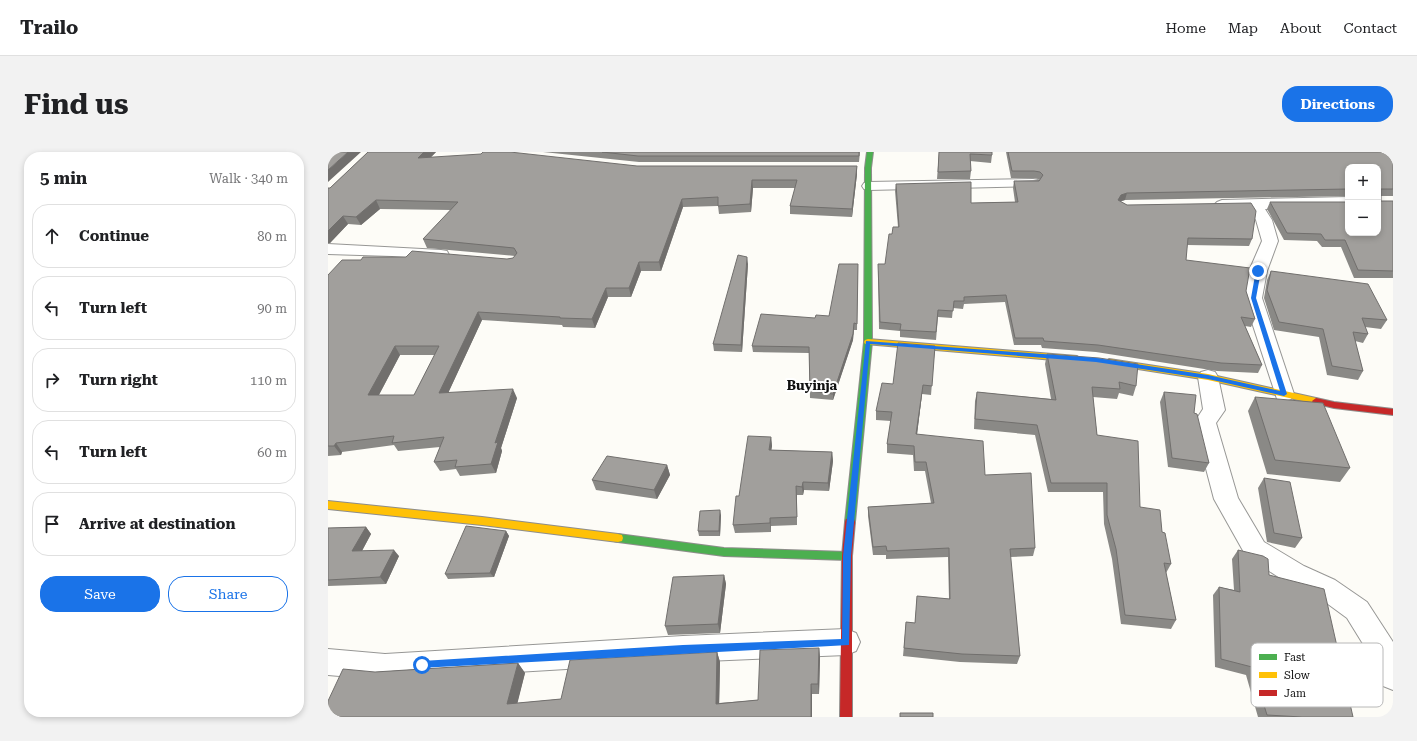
<!DOCTYPE html>
<html lang="en">
<head>
<meta charset="utf-8">
<style>
	:root { --surface:#fff; --page:#f2f2f2; --text:#202124; --muted:#757577; --line:#e0e0e0; --accent:#1a73e8 }
	body { margin:0; font-family:"Roboto Serif",serif; background:var(--page); color:var(--text) }
	.controls { position:absolute; right:12px; top:12px; display:grid; overflow:hidden; border-radius:8px; box-shadow:0 2px 6px #0003 }
	.controls button { width:36px; height:36px; display:grid; place-items:center; padding:0; border:0; border-bottom:1px solid var(--line); background:var(--surface); color:var(--text); font:20px sans-serif }
	.stop { position:absolute; width:12px; height:12px; margin:-9px; border:3px solid #1a73e8; border-radius:50%; background:#fff }
	.stop.end { background:#1a73e8; border-color:#fff; box-shadow:0 1px 4px #0008 }
	.list { margin:0; padding:0; list-style:none }
	h2 { display:flex; justify-content:space-between; align-items:center; height:52px; margin:0; padding:0 16px; font-size:17px }
	h2 small { font-size:13px; font-weight:400; color:var(--muted) }
	.list li { display:grid; grid-template-columns:26px 1fr auto; gap:12px; align-items:center; box-sizing:border-box; height:64px; margin:0 8px 8px; padding:0 8px; border:1px solid var(--line); border-radius:16px }
	.list b { display:block; font-size:15px; white-space:nowrap }
	.list em { font-size:13px; font-style:normal; color:var(--muted) }
	.actions { display:flex; gap:8px; padding:12px 16px }
	.actions a { flex:1; padding:9px 0; border:1px solid var(--accent); border-radius:16px; text-align:center; font-size:14px; color:var(--accent) }
	.actions .main { background:var(--accent); color:#fff }
	.icon { flex:none; width:22px; height:22px; fill:none; stroke:currentColor; stroke-width:2; stroke-linecap:round; stroke-linejoin:round }
	.map { position:relative; flex:none; width:1065px; height:565px; overflow:hidden; border-radius:16px }
	header { display:flex; align-items:center; gap:24px; box-sizing:border-box; height:56px; padding:0 20px; background:var(--surface); border-bottom:1px solid var(--line) }
	header strong { font-size:19px }
	nav { display:flex; gap:22px; margin-inline-start:auto; font-size:14px }
	.intro { display:flex; align-items:center; justify-content:space-between; box-sizing:border-box; height:96px; padding:0 24px }
	h1 { margin:0; font-size:28px }
	.button { padding:10px 18px; border-radius:16px; background:var(--accent); color:#fff; font-size:14px; font-weight:700 }
	main { display:flex; gap:24px; padding:0 24px }
	aside { flex:1; background:var(--surface); border-radius:16px; box-shadow:0 2px 6px #0003 }
	.map>svg:first-child { display:block }
	.lines { fill:none; stroke-linecap:round; stroke-linejoin:round }
	.street-casing { stroke:#979795; stroke-width:2 }
	.fast-casing { stroke:#8e8d8b; stroke-width:2 }
	.slow-casing { stroke:#8e8d8b; stroke-width:2 }
	.jam-casing { stroke:#8e8d8b; stroke-width:2 }
	.street { fill:#fffffe; fill-rule:evenodd }
	.fast { fill:#4caf50; fill-rule:evenodd }
	.slow { fill:#ffc107; fill-rule:evenodd }
	.jam { fill:#c62828; fill-rule:evenodd }
	.wall { fill:#8a8986; fill-rule:evenodd }
	.shaded-wall { fill:#716f6d }
	.building { fill:#a19f9c; stroke:#716f6d; fill-rule:evenodd }
	.route { fill:#1a73e8 }
	.labels { text-anchor:middle; stroke-width:4; stroke-linejoin:round; paint-order:stroke }
	.quarter-label { font-size:13px; font-weight:bold; fill:#111; stroke:#fff }
	.key { fill:#fff; stroke:#b8b8b8; stroke-width:1 }
	.key-label { font-size:11px; fill:#111 }
</style>
</head>
<body>
<header>
<strong>Trailo</strong>
<nav><a>Home</a><a>Map</a><a>About</a><a>Contact</a></nav>
</header>
<div class="intro"><h1>Find us</h1><a class="button">Directions</a></div>
<main>
<aside>
<h2>5 min<small>Walk · 340 m</small></h2>
<ul class="list">
<li><svg class="icon" aria-label="ahead" viewBox="0 0 24 24"><path d="M12 20V5M6 11l6-6 6 6"/></svg><div><b>Continue</b></div><em>80 m</em></li>
<li><svg class="icon" aria-label="left" viewBox="0 0 24 24"><path d="M17 20v-9H6M10 6l-5 5 5 5"/></svg><div><b>Turn left</b></div><em>90 m</em></li>
<li><svg class="icon" aria-label="right" viewBox="0 0 24 24"><path d="M7 20v-9h11M14 6l5 5-5 5"/></svg><div><b>Turn right</b></div><em>110 m</em></li>
<li><svg class="icon" aria-label="left" viewBox="0 0 24 24"><path d="M17 20v-9H6M10 6l-5 5 5 5"/></svg><div><b>Turn left</b></div><em>60 m</em></li>
<li><svg class="icon" aria-label="arrive" viewBox="0 0 24 24"><path d="M6 21V4h12l-3 4 3 4H6"/></svg><div><b>Arrive at destination</b></div></li>
</ul>
<div class="actions"><a class="main">Save</a><a>Share</a></div>
</aside>
<div class="map">
<svg width="1065" height="565" viewBox="0 0 1065 565">
	<rect width="100%" height="100%" fill="#fdfcf7"/>
	<g class="lines">
		<defs>
			<path id="street" d="M705 27 710 28 712 31 710 34 541 38 536 37 534 34 536 31 541 30Z
				M1020 45V55L937 57 944 68 950 89 939 119 934 146 966 242 963 247 956 249 949 247 916 146 921 119 934 89 928 68 921 57 889 56 886 53 889 50 894 48Z
				M0 92 113 98 119 99 121 103 119 107 113 108 64 104 0 102Z
				M880 218 887 220 890 225 897 258 888 271 910 346 936 390 976 414 1007 428 1039 450 1065 490V538L1055 534 1048 513 1019 466 989 444 958 430 918 404 886 347 866 271 875 257 870 225 873 220Z
				M518 477 528 481 532 490 528 499 518 503 355 510 57 528 0 523V497L57 502 355 484Z"/>
			<path id="fast" d="M539 0H545L543 16 544 190 527 370 526 373 522 374 518 373 517 370 536 190 537 16Z
				M290 382 396 396 519 400 523 401 524 404 523 407 519 408 396 404 290 390 286 389 285 386 286 383Z"/>
			<path id="slow" d="M540 187 749 204 753 207 749 210 537 192 536 190 537 188Z
				M781 207 880 222 988 246 992 249 988 252 880 228 778 212 777 210Z
				M0 349 154 365 290 382 294 383 295 386 294 389 290 390 154 373 0 357Z"/>
			<path id="jam" d="M988 246 1006 250 1065 257V263L1006 256 985 251 984 249Z
				M522 366 526 367 527 370 524 404V565H512L514 404 517 370 518 367Z"/>
		</defs>
		<use href="#street" class="street-casing"/>
		<use href="#fast" class="fast-casing"/>
		<use href="#slow" class="slow-casing"/>
		<use href="#jam" class="jam-casing"/>
		<use href="#street" class="street"/>
		<use href="#fast" class="fast"/>
		<use href="#slow" class="slow"/>
		<use href="#jam" class="jam"/>
	</g>
	<path class="wall" d="M40 0H108L103 5 309 14H529V22L524 65 462 62V54L467 36H425L423 60 391 62 390 54 355 55 333 119H313L303 145H280L267 176 235 175 234 173 154 168 120 241 189 246 173 296 174 299 168 321 132 324 128 317 112 319 106 310 112 295 70 299 66 293 14 300 13 303 0 304V123L179 107 185 106 187 104 99 96 95 87 123 58 52 57 33 73 20 72 2 91H0V36H2ZM72 203H107L86 243H51Z
		M215 0H532L531 10H311Z
		M611 0 664 3 663 11 642 9 643 19 642 27H609Z
		M678 0H1065V44H1053V49H1065V126H1026L1013 95H994L989 89 956 88 939 57 942 50 1050 81 1020 15V44L797 48 792 49 799 53 924 87 921 94 859 93 858 108 918 139 927 167 923 175 917 174 934 213 930 221 889 219 768 200 714 196 713 193H686L677 150 636 152 635 157 625 156 624 166 610 165 608 188 572 185V179L551 177 550 119 557 112 564 82 570 75 567 39 568 32 643 51 687 50 685 36 686 29 712 28 710 27 705 26H683Z
		M420 112 414 200 386 199 385 192Z
		M530 112 529 178H526L525 188 505 248 482 246 481 201 425 200 424 194 487 166 501 164Z
		M943 119 1059 168 1053 177 1037 175 1040 182 1035 191 1027 189 1035 219 1030 228 999 223 991 185 946 178 936 146 939 128Z
		M607 194 603 243 594 242 589 282 657 323 707 396 705 404 682 405 692 504 689 512 632 510 575 504 578 470 587 471 589 444 621 447 620 405 558 407V403H545L540 364V355L603 351 597 319H586L585 303 559 301V292L563 269 548 268V259L565 232Z
		M719 202 808 234 805 244 791 241 789 247 765 245 769 283 812 355 834 380 843 412 838 421 848 468 843 477 793 472 784 407 776 372 775 340H720L707 283 646 277 647 249 649 240 723 247 717 212Z
		M836 240 866 261 881 311 876 320 840 315 832 250Z
		M927 245 1022 316 1012 330 939 322 920 259Z
		M443 285 444 294 443 298 504 300 505 309 501 339 476 338 475 343H469V373L443 374V380L407 381 405 373 411 344Z
		M339 313 342 323 329 347 268 338 264 328Z
		M936 326 974 386 967 396 939 390 930 336Z
		M393 363 392 384H371L370 379Z
		M38 375 43 382 34 399 71 404 58 432 0 434V376Z
		M178 379 181 384 166 425 120 427 117 422Z
		M910 398 941 423 1025 565H930L918 523 887 515 885 443 891 435 906 438 904 407Z
		M396 423 398 432 392 481 340 483 337 474Z
		M491 496 492 506 491 542H484V565H0L47 520 190 511 197 521 189 551 233 547 389 500 392 510 391 551 430 548Z"/>
	<path class="shaded-wall" d="M20 0H33L0 30V18Z
		M96 0H108L94 14 90 6Z
		M529 14V22L524 65V57Z
		M424 28 425 36 423 60 422 52Z
		M799 41 797 48 791 50 790 48 793 43Z
		M354 47 355 55 333 119 331 110Z
		M48 48 52 57 33 73 28 65Z
		M15 64 20 72 2 91H0V79Z
		M419 105 420 112 414 200 413 193Z
		M311 110 313 119 303 145 301 136Z
		M278 136 280 145 267 176 264 167Z
		M150 160 154 168 116 250 111 241Z
		M526 171 525 188 505 248V242Z
		M67 194 72 203 46 252 40 243Z
		M595 233 594 242 588 291V282Z
		M185 237 189 246 173 296 174 299 168 321 163 312 167 291Z
		M443 285 444 294 442 307 441 298Z
		M8 291 14 300 13 303 6 294Z
		M504 300 505 309 501 339 500 331Z
		M339 313 342 323 329 347 326 338Z
		M475 330 476 338 475 343 474 335Z
		M468 334 469 343V373V365Z
		M392 358 393 363 392 384 391 379Z
		M442 366 443 374V380L442 371Z
		M38 375 43 382 30 406 24 399Z
		M178 379 181 384 166 425 162 421Z
		M66 398 71 404 58 432 52 425Z
		M396 423 398 432 392 481 390 472Z
		M491 496 492 506 491 542 490 532Z
		M389 500 392 510 391 561 388 552Z
		M190 511 197 521 187 561 179 552Z
		M483 532 484 542V565H483Z"/>
	<path class="building" d="M0 0H20L0 18Z
		M40 0H96L90 6 153 2 155 0H182L309 14H529L524 57 462 54 469 28H424L422 52 390 54V45L354 47 331 110H311L301 136H278L264 167 232 166V165L150 160 111 241 185 237 167 291 170 290 163 312 127 315 129 308 106 310 116 285 64 291 66 284 8 291 6 294H0V123L14 108H33L35 105H78L84 99 179 107 185 106 189 101 186 96 95 87 130 50 48 48 28 65 15 64 0 79V36H2ZM67 194H111L86 243H40Z
		M274 0H531V4H310Z
		M611 0H664V3L642 2 643 19 610 20Z
		M680 0H1065V37H1053V49H1065V119L1030 118 1017 88H997L993 82 959 81 942 50H1020V81H1050V15H1020V37L799 41 793 43 790 48 799 53 923 51 928 59 924 87 860 86 858 108 922 116 918 139 927 167 913 165 934 213 893 211 770 193 716 189 715 186H687L678 143 636 145V149H626L625 159 610 158 608 180 572 178 573 172 552 170 550 112H557L561 82H564L565 75H571L568 32 643 30V51L690 50 686 29H711L715 23 712 20 706 19H684Z
		M410 103 419 105 413 193 385 192Z
		M511 112H530L529 172 526 171 525 182 505 242 482 239 481 195 424 194 433 162 487 166 488 163 501 164Z
		M943 119 1040 132 1059 168 1034 166 1040 182 1025 180 1035 219 1004 214 995 177 951 170 939 138Z
		M570 191 607 194 604 234 595 233 588 282 655 289 657 323 703 321 707 396 682 397 692 504 634 502 576 496 578 470 587 471 589 444 622 447 621 396 559 399 558 394 545 395 540 355 606 351 598 310H587L586 294 559 292 564 260 548 259 554 231 565 232Z
		M719 202 771 206 810 212 808 234 791 230 792 237 764 235 769 283 810 289 812 355 832 358 834 380 837 381 843 412 836 411 848 468 797 463 788 397 779 363V331H723L709 273 647 267 649 240 728 248Z
		M836 240 868 243 866 261 869 262 881 311 844 306Z
		M927 245 995 251 1022 316 947 308Z
		M420 284 443 285 441 298 504 300 500 331 475 330 474 335 468 334 469 365 442 366V371L405 373 408 344H411Z
		M279 304 339 313 326 338 264 328Z
		M936 326 962 330 974 386 946 381Z
		M392 358 391 379H370L372 359Z
		M138 374 178 379 162 421 117 422Z
		M38 375 24 399 66 398 52 425 0 428V376Z
		M910 398 935 404 940 407 941 423 996 437 1025 565H974L939 563 924 515 893 507 891 435 912 440Z
		M396 423 390 472 337 474 345 425Z
		M491 496 490 532H483V565H0V549L15 517 47 520 190 511 179 552 233 547 242 508 389 500 388 552 430 548 432 498Z
		M572 561H605V565H572Z"/>
	<path class="route" d="M928 118 933 119 928 146 959 242 956 244 880 227 768 210 542 192 523 404 521 493 91 516 90 513 94 509 355 493 514 487 515 404 538 189 768 206 880 223 952 239 923 146Z"/>
	<g class="labels">
		<g class="quarter-label">
			<text x="484" y="238">Buyinja</text>
		</g>
	</g>
	<rect x="923" y="491" width="132" height="64" rx="6" class="key"/>
	<rect x="931" y="502" width="18" height="6" fill="#4caf50"/>
	<rect x="931" y="520" width="18" height="6" fill="#ffc107"/>
	<rect x="931" y="538" width="18" height="6" fill="#c62828"/>
	<g class="key-label">
		<text x="956" y="509">Fast</text>
		<text x="956" y="527">Slow</text>
		<text x="956" y="545">Jam</text>
	</g>
</svg>
<div class="controls">
<button>+</button>
<button>−</button>
</div>
<div class="stop" style="left:94px;top:513px"></div>
<div class="stop end" style="left:930px;top:119px"></div>
</div>
</main>
</body>
</html>
